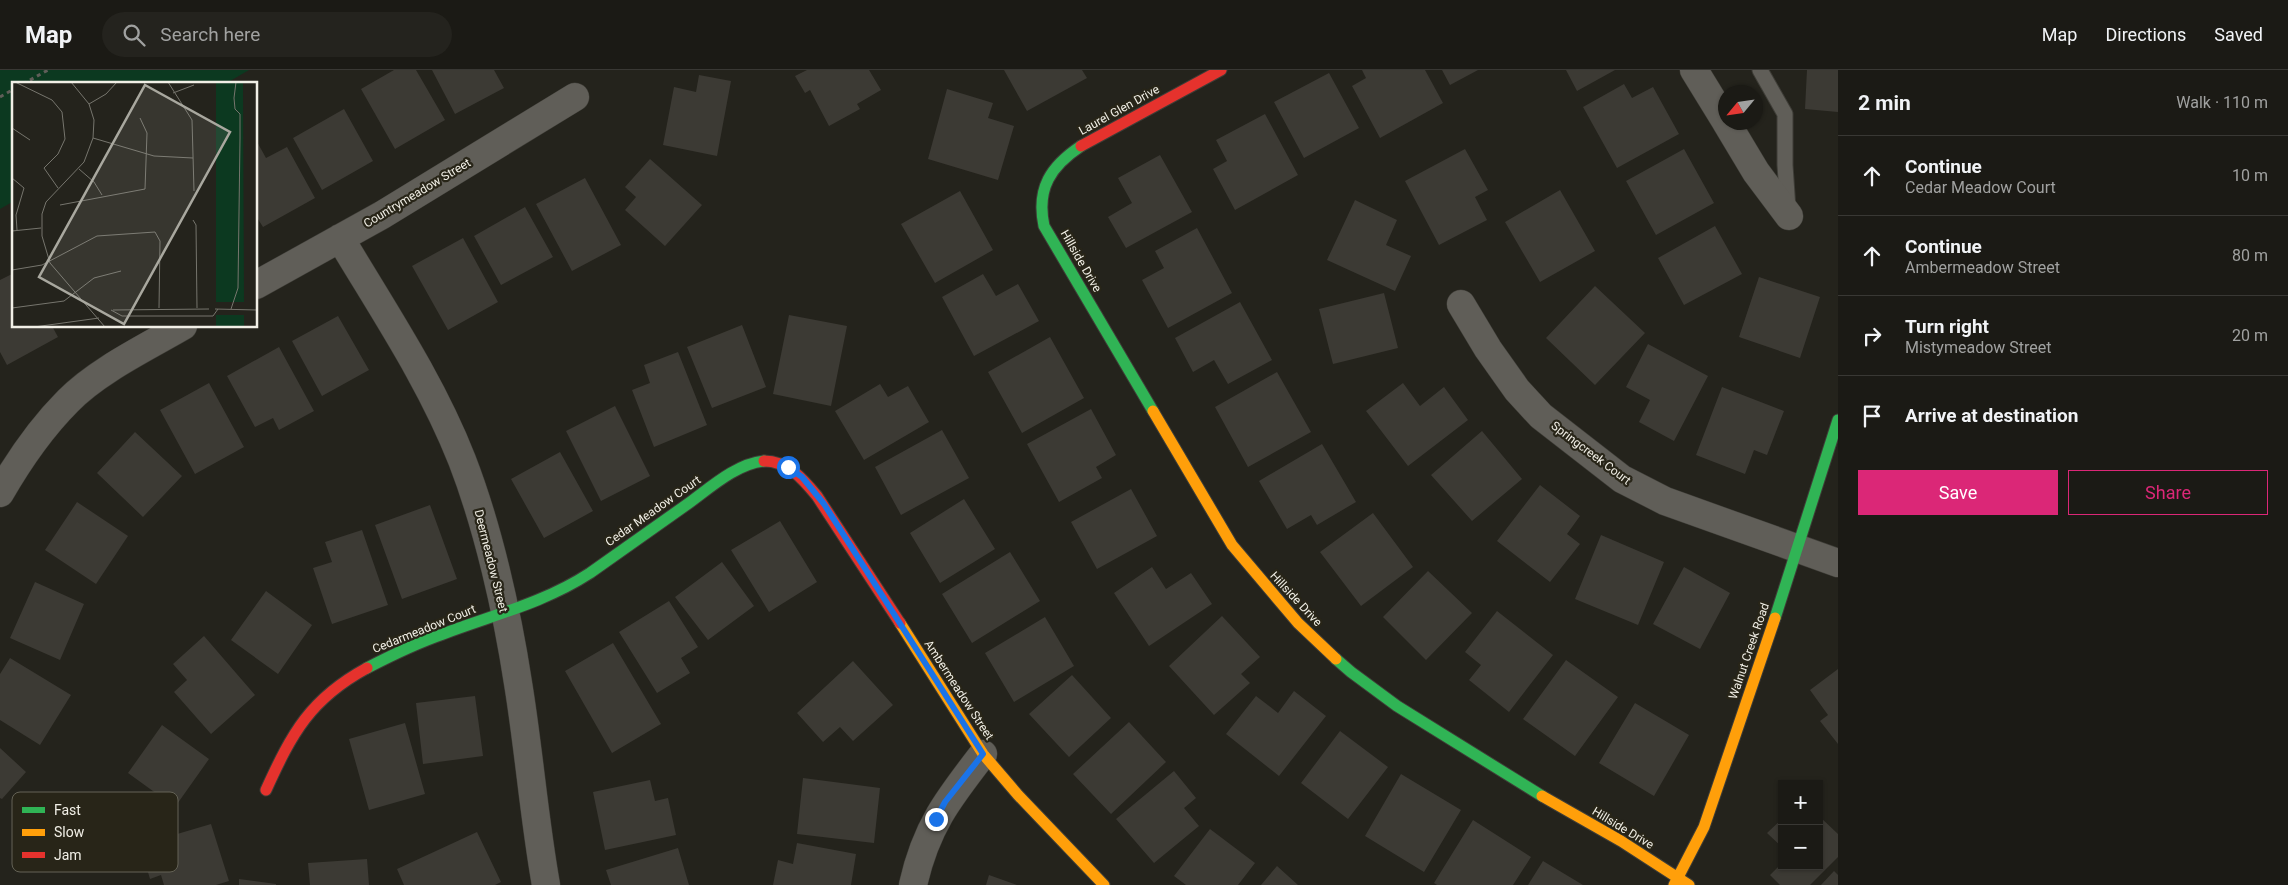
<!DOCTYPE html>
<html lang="en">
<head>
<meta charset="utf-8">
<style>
	:root { --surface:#1b1a15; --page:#24231e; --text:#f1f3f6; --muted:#a0a1a0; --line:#393834; --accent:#db2777 }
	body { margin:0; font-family:Roboto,sans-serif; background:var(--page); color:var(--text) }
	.controls { position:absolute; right:15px; bottom:15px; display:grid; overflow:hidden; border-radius:0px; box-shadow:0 1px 4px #0004 }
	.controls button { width:45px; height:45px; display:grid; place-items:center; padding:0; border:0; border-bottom:1px solid var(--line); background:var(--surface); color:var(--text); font:25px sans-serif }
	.compass { position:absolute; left:1718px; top:15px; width:45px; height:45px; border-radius:50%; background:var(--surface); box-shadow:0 1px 4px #0004; rotate:241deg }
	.stop { position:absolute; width:15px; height:15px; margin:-11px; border:4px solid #1a73e8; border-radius:50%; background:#fff }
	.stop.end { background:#1a73e8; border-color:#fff; box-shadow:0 1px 5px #0008 }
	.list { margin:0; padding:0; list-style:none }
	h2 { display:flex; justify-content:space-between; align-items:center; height:65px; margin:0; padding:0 20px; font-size:21px }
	h2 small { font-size:16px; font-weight:400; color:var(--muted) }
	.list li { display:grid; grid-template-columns:32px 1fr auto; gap:15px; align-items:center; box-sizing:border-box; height:80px; padding:0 20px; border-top:1px solid var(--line) }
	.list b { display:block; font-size:19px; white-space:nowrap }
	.list p { margin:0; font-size:16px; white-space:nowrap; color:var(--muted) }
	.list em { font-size:16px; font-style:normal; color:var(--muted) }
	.actions { display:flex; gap:10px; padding:15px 20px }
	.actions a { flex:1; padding:11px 0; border:1px solid var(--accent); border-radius:0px; text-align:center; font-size:18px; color:var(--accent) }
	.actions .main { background:var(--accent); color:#fff }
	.icon { flex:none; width:28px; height:28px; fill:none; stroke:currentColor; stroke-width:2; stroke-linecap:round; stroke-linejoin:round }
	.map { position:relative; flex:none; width:1838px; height:815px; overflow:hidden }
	header { display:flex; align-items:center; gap:30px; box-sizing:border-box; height:70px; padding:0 25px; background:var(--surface); border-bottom:1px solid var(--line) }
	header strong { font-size:24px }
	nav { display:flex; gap:28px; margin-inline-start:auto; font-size:18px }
	.search { width:350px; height:45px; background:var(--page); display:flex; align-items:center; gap:12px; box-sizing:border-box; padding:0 18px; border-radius:28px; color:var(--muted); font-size:19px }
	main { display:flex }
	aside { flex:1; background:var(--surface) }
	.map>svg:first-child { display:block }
	.green { fill:#0c3920 }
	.building { fill:#3c3a34 }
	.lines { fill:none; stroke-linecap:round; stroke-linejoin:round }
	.lane-casing { stroke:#3e3d37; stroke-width:17 }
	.street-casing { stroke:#3e3d37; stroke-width:29 }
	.fast-casing { stroke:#3e3d37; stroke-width:13 }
	.slow-casing { stroke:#3e3d37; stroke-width:13 }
	.jam-casing { stroke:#3e3d37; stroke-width:13 }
	.path { stroke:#605e59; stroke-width:3; stroke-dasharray:4 4; stroke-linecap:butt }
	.lane { stroke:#605e58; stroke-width:15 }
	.street { stroke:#605e58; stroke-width:28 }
	.fast { stroke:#30b455; stroke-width:11 }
	.slow { stroke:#ff9f0a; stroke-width:11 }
	.jam { stroke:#e5322d; stroke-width:11 }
	.route { stroke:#1a73e8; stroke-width:6 }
	.labels { text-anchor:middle; stroke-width:4.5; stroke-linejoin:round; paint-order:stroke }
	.street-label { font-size:12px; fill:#f1efe6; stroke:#282518 }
	.inset-road { fill:none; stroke:#76756d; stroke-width:1 }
	.view { fill:#a9a89f; fill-opacity:0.15; stroke:#a9a89f; stroke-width:2.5 }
	.inset-edge { fill:none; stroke:#f1efe6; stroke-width:2.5 }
	.key { fill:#282518; stroke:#646256; stroke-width:1 }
	.key-label { font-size:14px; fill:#f1efe6 }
</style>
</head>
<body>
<header>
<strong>Map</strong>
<div class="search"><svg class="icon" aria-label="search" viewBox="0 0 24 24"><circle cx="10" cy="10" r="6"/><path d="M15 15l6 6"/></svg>Search here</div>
<nav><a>Map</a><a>Directions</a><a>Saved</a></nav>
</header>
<main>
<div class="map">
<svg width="1838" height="815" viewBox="0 0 1838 815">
	<rect width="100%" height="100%" fill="#24231c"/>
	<path class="green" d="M0 0H249L225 14H14V131L0 139Z"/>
	<path class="building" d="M394 0H416L445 50 395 79 361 19Z
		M432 0H494L504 18 455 44Z
		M807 0H869L881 20 857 34 860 39 829 56 810 20 805 23 795 6Z
		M1004 0H1082L1087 8 1027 41Z
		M1362 0H1425L1443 33 1380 68 1352 16 1366 8Z
		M1442 0H1478L1450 15Z
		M1566 0H1615L1577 21Z
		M1807 0H1838V42L1805 39Z
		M1329 3 1359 58 1304 88 1274 32Z
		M699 5 731 11 717 86 663 75 674 17 696 22Z
		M1624 14 1632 28 1653 17 1679 64 1617 98 1583 37Z
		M947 19 993 33 988 48 1014 56 998 110 928 89Z
		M344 39 373 91 322 120 293 68Z
		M1265 44 1298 105 1235 140 1213 99 1227 91 1216 70Z
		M256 70 266 88 287 77 315 128 263 157 256 146Z
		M1465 79 1488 120 1475 127 1487 150 1439 175 1405 111Z
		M1684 79 1714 133 1656 165 1626 111Z
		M1160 85 1192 142 1126 178 1108 147 1132 133 1118 108Z
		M650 89 702 135 665 176 625 140 636 127 625 117Z
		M585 108 621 175 572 201 536 134Z
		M1560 120 1595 181 1540 212 1505 152Z
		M960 121 993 180 935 213 901 154Z
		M1355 130 1397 150 1386 175 1411 186 1395 221 1327 190Z
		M525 137 553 187 501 215 474 166Z
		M1715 156 1742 204 1684 235 1658 188Z
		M1197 158 1232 223 1168 258 1142 210 1164 198 1155 181Z
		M463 168 498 232 448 260 412 196Z
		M14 203V256H52L58 267 7 295 0 282V210Z
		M983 204 996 226 1018 214 1039 251 974 286 942 227Z
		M1759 207 1820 227 1800 288 1739 267Z
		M1595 216 1645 263 1595 315 1546 268Z
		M1384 223 1398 278 1333 294 1319 239Z
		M1240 232 1272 290 1228 314 1214 290 1193 302 1175 268Z
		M789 245 847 256 831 336 773 324Z
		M338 246 369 300 322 326 292 271Z
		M742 255 766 317 712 338 687 277Z
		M1050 267 1084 328 1022 363 988 302Z
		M1648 274 1708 306 1674 371 1639 352 1650 330 1626 317Z
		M279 277 314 341 279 360 273 348 255 357 227 306Z
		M678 282 707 355 654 377 632 320 650 313 644 295Z
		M1277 302 1311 362 1248 397 1215 337Z
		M209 313 244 377 195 404 160 340Z
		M1403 313 1420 336 1444 317 1468 350 1408 396 1366 341Z
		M880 314 888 327 908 316 929 352 864 390 835 341Z
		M1722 317 1784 341 1767 385 1754 380 1745 404 1696 385Z
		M615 336 650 406 601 431 566 361Z
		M1091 339 1116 385 1096 397 1102 408 1059 432 1027 374Z
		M942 360 969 408 901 445 875 397Z
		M1482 361 1522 409 1472 451 1431 405Z
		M135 362 182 406 143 447 97 403Z
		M1322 374 1356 432 1317 455 1311 445 1287 459 1259 411Z
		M560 382 593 441 544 468 511 409Z
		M1540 415 1580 446 1567 464 1580 474 1550 512 1497 471Z
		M1131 419 1157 466 1097 499 1071 452Z
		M964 429 995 479 940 513 910 463Z
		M77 432 128 466 96 514 45 480Z
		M430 435 457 509 402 529 375 455Z
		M1373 443 1413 497 1361 536 1320 482Z
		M780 451 817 512 769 542 731 480Z
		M362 460 388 535 332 554 313 498 332 492 325 472Z
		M1601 465 1664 492 1638 555 1575 529Z
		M1010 482 1040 531 972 573 942 524Z
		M722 492 754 536 708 570 675 527Z
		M1152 497 1166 519 1191 503 1212 534 1149 576 1114 523Z
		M1684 497 1730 523 1700 579 1653 554Z
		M1428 501 1472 543 1426 590 1383 547Z
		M35 512 84 534 60 590 10 568Z
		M266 521 312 555 278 604 231 570Z
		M669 531 698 577 681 588 690 603 657 623 619 562Z
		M1497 541 1553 585 1509 642 1469 610 1481 595 1465 582Z
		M1222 546 1260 587 1241 604 1250 613 1214 645 1169 596Z
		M1045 547 1074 596 1014 632 985 583Z
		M204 566 255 625 211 664 174 622 187 610 173 594Z
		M613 573 661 654 612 683 565 601Z
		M10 588 71 625 40 675 0 650V604Z
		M1566 590 1618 627 1575 686 1523 649Z
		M853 591 893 635 853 671 840 657 823 672 797 643Z
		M1838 599V674L1820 651 1828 645 1810 620Z
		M1072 605 1111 648 1069 687 1029 644Z
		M1294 621 1326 646 1279 706 1226 664 1256 626 1278 643Z
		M475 626 483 686 423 694 416 633Z
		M1635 633 1689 665 1654 726 1599 693Z
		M1129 652 1166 692 1111 744 1073 704Z
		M405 653 425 724 369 740 349 669Z
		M162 655 209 689 175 737 128 703Z
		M1340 661 1388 697 1348 749 1301 713Z
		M0 678 26 702 2 729 0 728Z
		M1174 701 1196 728 1184 738 1199 756 1154 793 1116 749Z
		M1401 704 1461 740 1424 802 1365 766Z
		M803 708 880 718 874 773 797 764Z
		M650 710 655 731 668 728 676 765 605 780 593 722Z
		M1819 746 1838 764V787L1810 815H1780L1770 805 1782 793V796H1819Z
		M1782 749V777L1767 763Z
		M1473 750 1531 787 1513 815H1437L1434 813Z
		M211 754 229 811 216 815H164L161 805 150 809 140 775Z
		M1210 759 1255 793 1238 815H1186L1174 806Z
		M477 762 501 812 495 815H404L397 799Z
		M797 773 856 784 851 815H773L778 790 793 794Z
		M678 778 689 815H611L606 800Z
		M367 789 369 815H310L308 793Z
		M1543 791 1583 815H1528Z
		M1277 796 1298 815H1261Z
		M1834 801 1838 805V815H1821Z
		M989 805 1017 815H986Z
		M239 809 276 814V815H239Z"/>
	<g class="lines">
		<defs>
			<path id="lane" d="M1760 0 1785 44V95L1788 139"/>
			<path id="street" d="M1694 0 1726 52
				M1726 52 1756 102 1789 146
				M340 168C383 240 431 311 462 390 488 457 507 541 518 613 529 680 534 748 546 815
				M256 215 382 145 575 27
				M1461 234 1488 279 1517 320 1541 346 1622 409 1665 431 1838 493
				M0 423C19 390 41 358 68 331 97 301 147 277 183 256
				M913 815C926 757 948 729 983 684"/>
			<path id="fast" d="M1081 76C1051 96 1036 118 1044 156L1153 341
				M1775 548 1838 350
				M1336 589 1351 602 1397 636 1542 726
				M367 598C392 585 417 573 443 564 493 545 544 533 590 503 623 480 656 456 689 433 711 417 736 394 764 391"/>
			<path id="slow" d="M1153 341 1232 475 1298 553 1336 589
				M900 553 983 684 1018 725 1104 815
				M1542 726 1621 771 1689 815
				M1674 815 1704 757 1775 548"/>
			<path id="jam" d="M1081 76 1221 0
				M764 391C788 391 803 409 817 426L900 553
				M266 720C292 663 310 629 367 598"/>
		</defs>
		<use href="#lane" class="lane-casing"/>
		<use href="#street" class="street-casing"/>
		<use href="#fast" class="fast-casing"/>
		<use href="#slow" class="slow-casing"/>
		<use href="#jam" class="jam-casing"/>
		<path class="path" d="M23 14 48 0
			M0 27 14 19"/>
		<use href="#lane" class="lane"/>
		<use href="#street" class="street"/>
		<use href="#fast" class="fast"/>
		<use href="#slow" class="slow"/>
		<use href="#jam" class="jam"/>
	</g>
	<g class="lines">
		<path class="route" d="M788 397 802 407 824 434 983 684 945 732 936 749"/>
	</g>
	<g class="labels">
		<g class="street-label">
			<text transform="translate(1119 40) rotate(-29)" y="4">Laurel Glen Drive</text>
			<text transform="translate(417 123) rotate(-31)" y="4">Countrymeadow Street</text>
			<text transform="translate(1081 191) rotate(60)" y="4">Hillside Drive</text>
			<text transform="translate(1591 383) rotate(37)" y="4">Springcreek Court</text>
			<text transform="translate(653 441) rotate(-35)" y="4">Cedar Meadow Court</text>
			<text transform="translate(491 491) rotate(76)" y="4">Deermeadow Street</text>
			<text transform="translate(1296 529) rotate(47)" y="4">Hillside Drive</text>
			<text transform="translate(424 559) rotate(-22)" y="4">Cedarmeadow Court</text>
			<text transform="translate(1749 581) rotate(-71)" y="4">Walnut Creek Road</text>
			<text transform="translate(959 620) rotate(57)" y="4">Ambermeadow Street</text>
			<text transform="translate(1623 758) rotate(31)" y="4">Hillside Drive</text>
		</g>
	</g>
	<g transform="translate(12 12)">
		<rect width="245" height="245" fill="#24231c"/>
		<path d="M204 0H231L232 220H204ZM204 233H232V245H204Z" fill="#0c3920"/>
		<path class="inset-road" d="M3 0 40 18 50 30 53 57 46 72 32 86 46 106M59 0 77 22 82 38 81 56 72 80 34 120 30 132V154L38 181 93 245M156 0 180 38 182 109M161 11 182 3M77 22 94 12 105 0M0 46 18 58M81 56 142 74 181 76M67 87 82 100 90 113M0 96 12 106 4 133 5 148M48 123 133 107 135 51 128 36M181 138 184 143 185 226M0 149 29 146M0 188 30 183 85 154 143 150 148 159 147 226M0 226 52 219 82 196 109 189M203 227 245 228M219 227 226 206 228 56V32L223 27 222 16 224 0M99 228 110 234H201L206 227M101 228 197 227M22 245 87 236"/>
		<path class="view" d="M133 3 218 50 112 242 27 195Z"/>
		<rect width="245" height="245" class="inset-edge"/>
	</g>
	<rect x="12" y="722" width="166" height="80" rx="8" class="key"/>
	<rect x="22" y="737" width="23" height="6" fill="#30b455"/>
	<rect x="22" y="759" width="23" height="7" fill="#ff9f0a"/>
	<rect x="22" y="782" width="23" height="6" fill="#e5322d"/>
	<g class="key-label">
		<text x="54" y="745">Fast</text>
		<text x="54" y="767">Slow</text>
		<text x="54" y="790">Jam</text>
	</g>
</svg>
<div class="controls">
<button>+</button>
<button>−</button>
</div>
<svg class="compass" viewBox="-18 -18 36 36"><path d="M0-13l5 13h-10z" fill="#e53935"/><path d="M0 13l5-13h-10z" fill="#a0a1a0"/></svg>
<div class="stop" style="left:788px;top:397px"></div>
<div class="stop end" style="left:936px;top:749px"></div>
</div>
<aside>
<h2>2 min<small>Walk · 110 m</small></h2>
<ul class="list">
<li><svg class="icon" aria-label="ahead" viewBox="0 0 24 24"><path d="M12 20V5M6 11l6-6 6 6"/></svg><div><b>Continue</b><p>Cedar Meadow Court</p></div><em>10 m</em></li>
<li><svg class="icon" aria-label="ahead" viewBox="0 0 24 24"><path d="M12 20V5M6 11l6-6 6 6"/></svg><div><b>Continue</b><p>Ambermeadow Street</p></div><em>80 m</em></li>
<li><svg class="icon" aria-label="right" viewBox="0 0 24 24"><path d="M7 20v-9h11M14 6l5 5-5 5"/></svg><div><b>Turn right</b><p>Mistymeadow Street</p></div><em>20 m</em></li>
<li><svg class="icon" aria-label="arrive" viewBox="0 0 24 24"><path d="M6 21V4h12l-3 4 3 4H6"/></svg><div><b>Arrive at destination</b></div></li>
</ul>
<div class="actions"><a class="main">Save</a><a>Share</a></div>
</aside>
</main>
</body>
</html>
